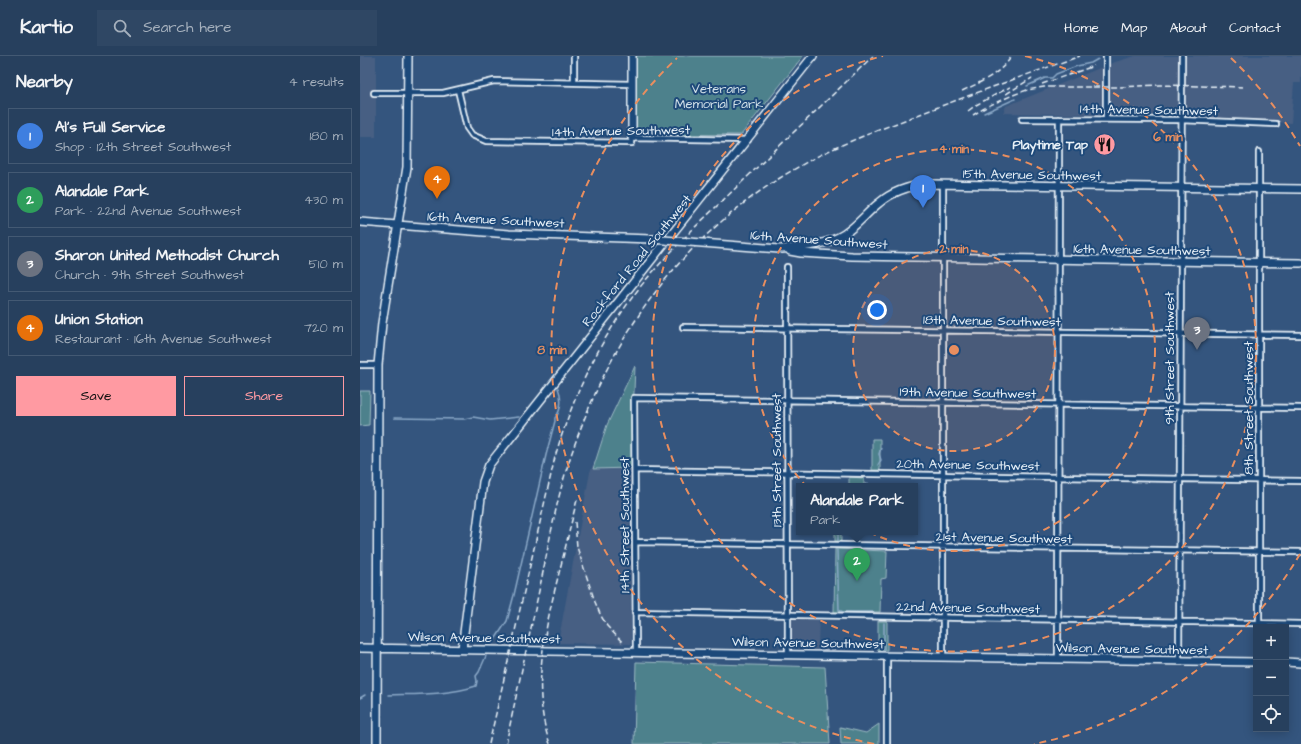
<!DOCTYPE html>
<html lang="en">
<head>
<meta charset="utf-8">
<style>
	:root { --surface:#27405e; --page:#2f4764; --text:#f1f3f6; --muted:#a4afbc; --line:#435973; --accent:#ff9aa2 }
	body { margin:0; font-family:"Architects Daughter",sans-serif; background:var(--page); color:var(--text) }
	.controls { position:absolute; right:12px; bottom:12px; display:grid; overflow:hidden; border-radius:0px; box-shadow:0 2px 10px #0003 }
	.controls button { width:36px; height:36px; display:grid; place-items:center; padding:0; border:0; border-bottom:1px solid var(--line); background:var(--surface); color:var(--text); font:20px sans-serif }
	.you { position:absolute; left:517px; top:254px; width:14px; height:14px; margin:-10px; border:3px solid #fff; border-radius:50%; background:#1a73e8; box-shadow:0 0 0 6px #1a73e833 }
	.badge { display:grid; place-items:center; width:26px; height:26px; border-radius:50%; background:var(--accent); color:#fff; font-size:13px; font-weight:700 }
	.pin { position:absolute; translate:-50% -33px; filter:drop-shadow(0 1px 2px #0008) }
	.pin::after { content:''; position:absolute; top:21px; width:14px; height:12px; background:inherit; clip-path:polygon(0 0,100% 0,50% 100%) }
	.popup { position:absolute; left:436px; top:427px; width:122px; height:52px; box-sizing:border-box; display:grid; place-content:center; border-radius:0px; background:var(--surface); filter:drop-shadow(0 1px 3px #0005); font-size:13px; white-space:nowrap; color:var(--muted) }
	.popup b { font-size:15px; color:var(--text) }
	.popup::after { content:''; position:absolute; left:50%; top:100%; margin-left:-8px; border:8px solid transparent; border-top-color:var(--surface) }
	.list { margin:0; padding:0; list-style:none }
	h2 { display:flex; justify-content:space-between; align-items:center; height:52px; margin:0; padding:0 16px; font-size:17px }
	h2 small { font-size:13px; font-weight:400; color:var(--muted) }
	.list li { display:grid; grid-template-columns:26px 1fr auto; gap:12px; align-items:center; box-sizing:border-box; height:56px; margin:0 8px 8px; padding:0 8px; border:1px solid var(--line); border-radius:0px }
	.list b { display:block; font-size:15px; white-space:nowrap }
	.list p { margin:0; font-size:13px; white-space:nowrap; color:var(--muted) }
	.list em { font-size:13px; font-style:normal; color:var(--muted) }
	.actions { display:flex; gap:8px; padding:12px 16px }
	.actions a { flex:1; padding:9px 0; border:1px solid var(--accent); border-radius:0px; text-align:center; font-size:14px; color:var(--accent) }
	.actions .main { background:var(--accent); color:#111 }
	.icon { flex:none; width:22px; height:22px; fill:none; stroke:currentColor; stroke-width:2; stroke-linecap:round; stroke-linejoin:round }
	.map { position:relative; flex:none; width:941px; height:688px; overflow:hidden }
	header { display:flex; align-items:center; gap:24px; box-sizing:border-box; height:56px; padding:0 20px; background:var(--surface); border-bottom:1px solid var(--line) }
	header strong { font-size:19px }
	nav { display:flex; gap:22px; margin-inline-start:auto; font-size:14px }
	.search { width:280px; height:36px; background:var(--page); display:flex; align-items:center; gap:10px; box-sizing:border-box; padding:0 14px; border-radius:0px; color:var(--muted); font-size:15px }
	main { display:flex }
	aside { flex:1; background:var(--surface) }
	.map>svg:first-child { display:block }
	.built { fill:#465f83 }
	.green { fill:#4e818c; stroke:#9bb9c2 }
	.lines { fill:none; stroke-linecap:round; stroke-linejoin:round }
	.stream { stroke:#8ba9c8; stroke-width:1.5 }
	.street-casing { stroke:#e8f1f8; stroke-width:8 }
	.secondary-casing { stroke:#e8f1f8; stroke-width:10 }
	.street { stroke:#1f4a7a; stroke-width:4.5 }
	.secondary { stroke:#1f4a7a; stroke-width:7 }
	.rail { stroke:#e8f1f8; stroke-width:1.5; stroke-dasharray:6 3; stroke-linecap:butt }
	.secondary-bridge-casing { stroke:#e8f1f8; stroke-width:10; stroke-linecap:butt }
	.secondary-bridge { stroke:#1f4a7a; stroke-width:7 }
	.ring { fill:none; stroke:#e88e5f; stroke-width:2; stroke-dasharray:7 5 }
	.labels { text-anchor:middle; stroke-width:4; stroke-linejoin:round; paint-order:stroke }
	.park-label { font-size:13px; fill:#d1e0e8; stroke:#1f4a7a }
	.street-label { font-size:13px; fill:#e8f1f8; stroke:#1f4a7a }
	.poi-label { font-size:13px; font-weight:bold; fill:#e8f1f8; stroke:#1f4a7a; text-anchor:end }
	.centre { fill:#e88e5f; stroke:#1f4a7a; stroke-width:2 }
	.ring-label { font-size:12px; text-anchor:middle; font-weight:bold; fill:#e88e5f; stroke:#1f4a7a; stroke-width:4; stroke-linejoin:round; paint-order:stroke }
</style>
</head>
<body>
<header>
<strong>Kartio</strong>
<div class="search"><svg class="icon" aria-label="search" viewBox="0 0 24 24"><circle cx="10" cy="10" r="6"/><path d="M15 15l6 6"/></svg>Search here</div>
<nav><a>Home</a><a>Map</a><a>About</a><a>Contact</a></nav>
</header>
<main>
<aside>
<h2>Nearby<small>4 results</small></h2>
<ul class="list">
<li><span class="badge" style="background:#3f7fe0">1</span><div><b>Al's Full Service</b><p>Shop · 12th Street Southwest</p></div><em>180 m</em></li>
<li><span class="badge" style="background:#2e9e5b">2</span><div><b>Alandale Park</b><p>Park · 22nd Avenue Southwest</p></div><em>430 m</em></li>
<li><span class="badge" style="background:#6b7280">3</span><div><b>Sharon United Methodist Church</b><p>Church · 9th Street Southwest</p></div><em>510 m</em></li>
<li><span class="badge" style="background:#e8710a">4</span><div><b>Union Station</b><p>Restaurant · 16th Avenue Southwest</p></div><em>720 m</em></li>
</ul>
<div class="actions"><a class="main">Save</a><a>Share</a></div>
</aside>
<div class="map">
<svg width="941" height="688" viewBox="0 0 941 688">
	<rect width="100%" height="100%" fill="#34557e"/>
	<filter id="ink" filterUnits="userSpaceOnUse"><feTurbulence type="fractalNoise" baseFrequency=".025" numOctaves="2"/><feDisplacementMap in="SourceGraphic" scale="8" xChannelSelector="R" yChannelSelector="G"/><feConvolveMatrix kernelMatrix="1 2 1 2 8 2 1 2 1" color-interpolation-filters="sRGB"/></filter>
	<g filter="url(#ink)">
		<path class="built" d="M0 0H16V81H0Z
			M775 0H941V27H934L931 67 824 62 810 60 643 57 646 50 752 7Z
			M270 328 271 588 198 587 230 416Z
			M432 563H459L458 593 432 592Z"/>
		<path class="green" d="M276 0H443L381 79 276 78Z
			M275 310 271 412 233 413 247 369Z
			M0 335H10L9 369 0 370Z
			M512 383H520V414H512Z
			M489 421 504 422V430H489Z
			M475 476H481V485H475Z
			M475 493 527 495 526 522 521 523 520 556H474Z
			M518 565H527V594H518Z
			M276 606 465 611 470 688H274Z
			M519 668V688H481L480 671 506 677Z"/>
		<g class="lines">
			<path class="stream" d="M667 30 685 22H692L696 18 717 10 731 7 738 3
				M624 57 655 43
				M34 362 104 363 113 361 130 364 159 361
				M518 409 521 404 519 398 521 392
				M504 430 508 427
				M478 485V476
				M477 494 479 554 483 556H514
				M134 585 147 565 154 539 186 399 195 365V362C202 354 202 341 198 332
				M524 593V567
				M28 639C56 638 89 639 116 630L117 625 116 620 119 616 126 600
				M0 642 5 639"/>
			<defs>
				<path id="street" d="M214 26V0
					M98 34 107 72 112 79 126 85 272 87V82L388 84
					M14 37H83L134 25 272 28
					M662 63 821 64 916 68
					M746 63V0
					M427 211 428 598
					M323 271 941 279
					M0 309H18
					M275 414 941 425
					M275 486 941 496
					M275 556 941 568
					M899 571V96
					M276 595 274 342 941 352
					M527 600V688
					M583 601V129
					M698 603 699 63
					M819 605 822 0"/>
				<path id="secondary" d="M272 82V0
					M0 166 149 178 291 183
					M422 193C441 191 461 190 479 181 495 173 505 158 519 147 533 135 549 130 567 128L941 133
					M430 195 441 197 492 200 941 207
					M0 592 896 606
					M102 593 123 426 129 409 453 0
					M926 606 941 607
					M17 688 18 309 22 267 47 111 48 0"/>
			</defs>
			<use href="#street" class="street-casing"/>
			<use href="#secondary" class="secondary-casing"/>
			<use href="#street" class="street"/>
			<use href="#secondary" class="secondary"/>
			<path class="rail" d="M682 28 734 10
				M602 35C621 26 640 18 652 0
				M646 38 672 22
				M608 55 616 49 650 31
				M613 59 628 50 653 39 667 34 684 31H760L799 29 884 31
				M215 466 217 491 235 546 241 560 247 570 264 588
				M129 688 195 401C212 342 239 285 277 235 294 213 313 194 332 174L513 0
				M146 688C158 630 171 573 183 516 190 482 196 448 206 415 249 275 331 164 464 97 492 84 521 73 550 62 606 40 663 20 720 0
				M190 688C170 630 186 569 200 513 206 490 211 467 217 444"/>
			<defs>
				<path id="secondary-bridge" d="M291 183 419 193"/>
			</defs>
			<use href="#secondary-bridge" class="secondary-bridge-casing"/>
			<use href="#secondary-bridge" class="secondary-bridge"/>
		</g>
	</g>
	<circle cx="594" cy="294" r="101" fill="#e88e5f" fill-opacity=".12"/>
	<g class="ring">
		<circle cx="594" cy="294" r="101"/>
		<circle cx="594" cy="294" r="201"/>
		<path d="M665 0A302 302 0 1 1 523 0"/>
		<path d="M940 498A402 402 0 0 1 674 688M514 688A402 402 0 0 1 317 2M871 2A402 402 0 0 1 940 90"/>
	</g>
	<defs>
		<symbol id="restaurant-disc" viewBox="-11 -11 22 22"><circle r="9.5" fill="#ff9aa2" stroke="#1f4a7a"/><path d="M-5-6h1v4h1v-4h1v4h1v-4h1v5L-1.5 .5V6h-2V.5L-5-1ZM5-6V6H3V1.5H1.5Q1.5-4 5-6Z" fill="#111"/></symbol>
	</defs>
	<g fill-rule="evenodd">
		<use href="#restaurant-disc" x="732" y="76" width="25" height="25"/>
	</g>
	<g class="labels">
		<g class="park-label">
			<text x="359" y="37">Veterans<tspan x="359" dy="15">Memorial Park</tspan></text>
		</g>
		<g class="street-label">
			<text transform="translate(789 53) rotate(1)" y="5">14th Avenue Southwest</text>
			<text transform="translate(261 74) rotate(-1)" y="5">14th Avenue Southwest</text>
			<text transform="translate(672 118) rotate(1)" y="5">15th Avenue Southwest</text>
			<text transform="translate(136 163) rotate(3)" y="5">16th Avenue Southwest</text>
			<text transform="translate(459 183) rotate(4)" y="5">16th Avenue Southwest</text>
			<text transform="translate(782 193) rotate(1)" y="5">16th Avenue Southwest</text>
			<text transform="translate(276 204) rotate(-51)" y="5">Rockford Road Southwest</text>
			<text transform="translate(632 264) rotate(1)" y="5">18th Avenue Southwest</text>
			<text transform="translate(809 302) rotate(-90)" y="5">9th Street Southwest</text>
			<text transform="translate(608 336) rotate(1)" y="5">19th Avenue Southwest</text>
			<text transform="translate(888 352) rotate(-90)" y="5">8th Street Southwest</text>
			<text transform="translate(416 404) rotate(-90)" y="5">13th Street Southwest</text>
			<text transform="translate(608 408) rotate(1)" y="5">20th Avenue Southwest</text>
			<text transform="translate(264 469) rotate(-90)" y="5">14th Street Southwest</text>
			<text transform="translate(644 481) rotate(1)" y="5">21st Avenue Southwest</text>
			<text transform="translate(608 551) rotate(1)" y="5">22nd Avenue Southwest</text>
			<text transform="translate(124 581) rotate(1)" y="5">Wilson Avenue Southwest</text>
			<text transform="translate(448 586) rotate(1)" y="5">Wilson Avenue Southwest</text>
			<text transform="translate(772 592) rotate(1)" y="5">Wilson Avenue Southwest</text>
		</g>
		<g class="poi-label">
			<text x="728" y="93">Playtime Tap</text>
		</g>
	</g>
	<circle cx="594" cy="294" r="6" class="centre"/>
	<g class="ring-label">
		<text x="808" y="85">6 min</text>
		<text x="594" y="97">4 min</text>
		<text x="594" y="197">2 min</text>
		<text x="192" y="298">8 min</text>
	</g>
</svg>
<div class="controls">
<button>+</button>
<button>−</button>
<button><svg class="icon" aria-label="locate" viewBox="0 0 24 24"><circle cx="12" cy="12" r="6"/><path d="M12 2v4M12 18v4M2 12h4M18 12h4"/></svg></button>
</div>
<div class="you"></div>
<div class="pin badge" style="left:563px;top:152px;background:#3f7fe0">1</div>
<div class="pin badge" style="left:497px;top:525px;background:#2e9e5b">2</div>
<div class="popup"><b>Alandale Park</b>Park</div>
<div class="pin badge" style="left:837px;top:294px;background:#6b7280">3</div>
<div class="pin badge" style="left:77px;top:143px;background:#e8710a">4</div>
</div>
</main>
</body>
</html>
